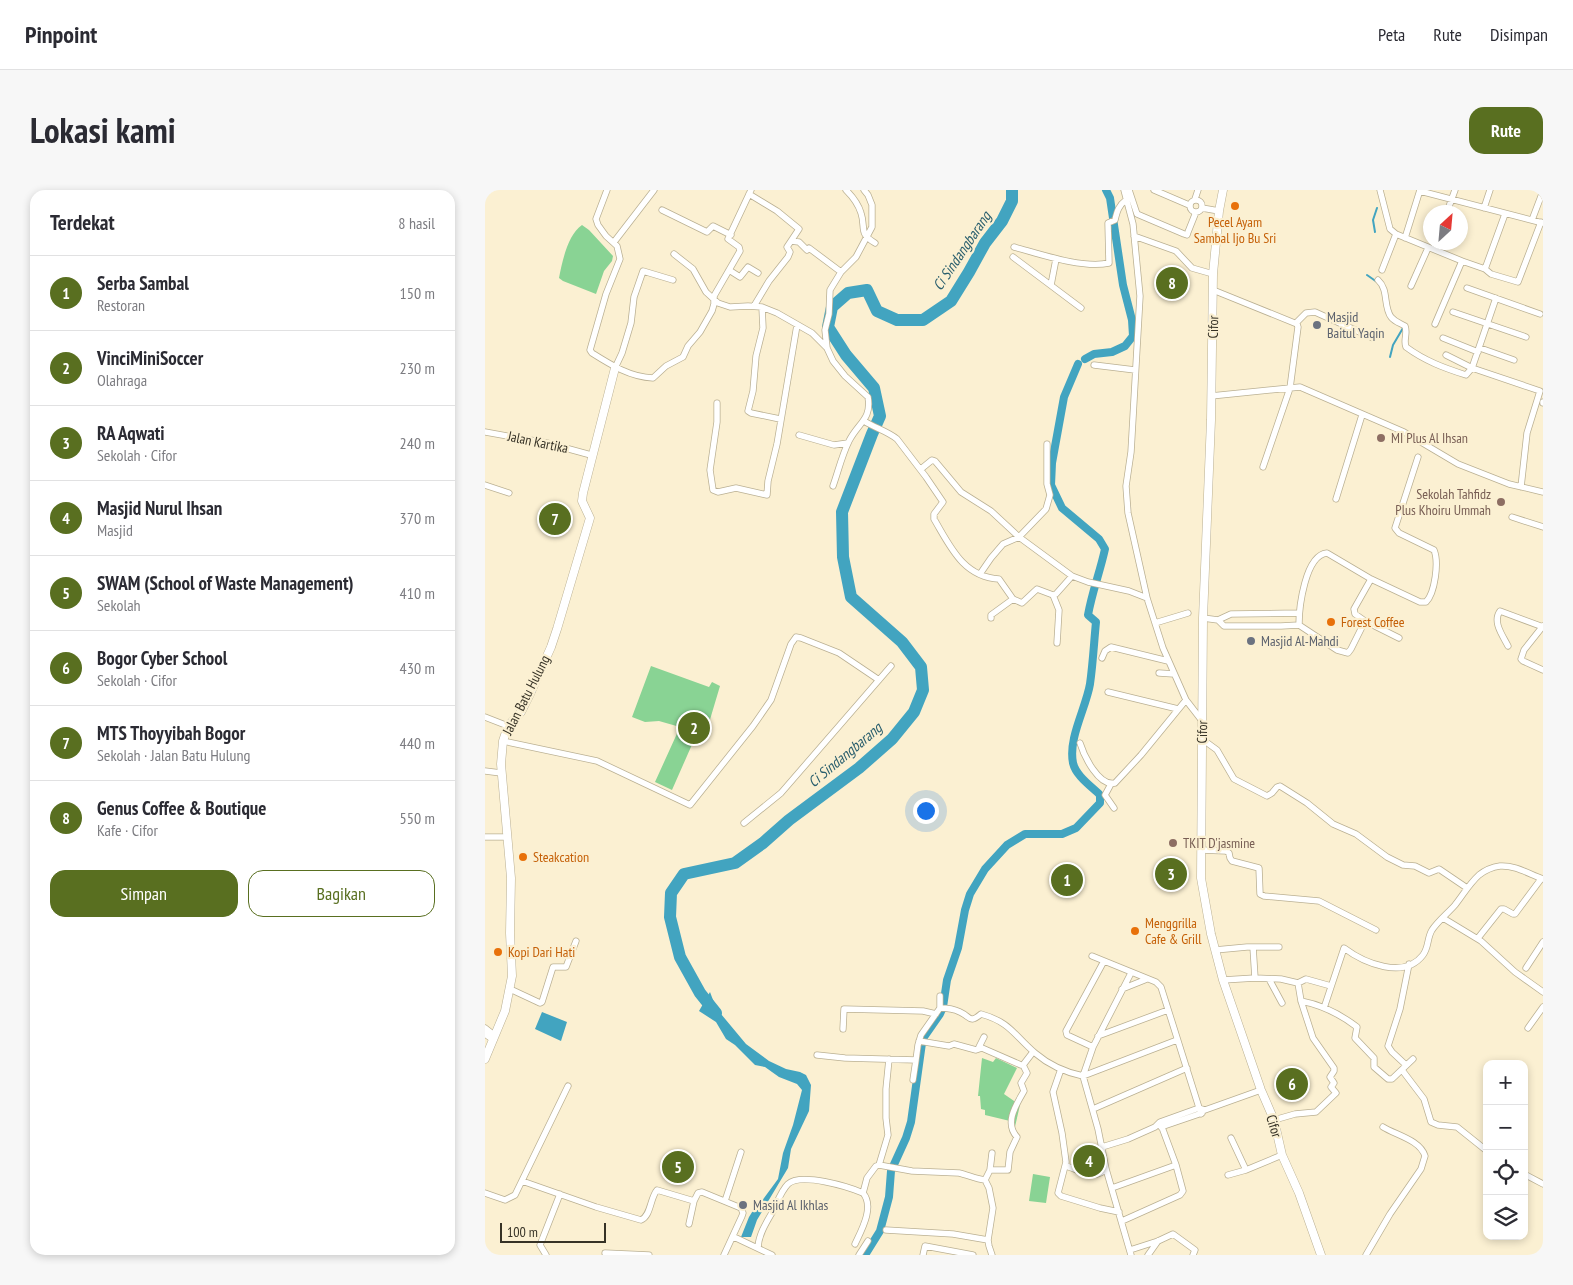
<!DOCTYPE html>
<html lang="id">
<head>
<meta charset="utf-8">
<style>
	:root { --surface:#fff; --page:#f7f7f7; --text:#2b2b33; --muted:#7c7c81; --line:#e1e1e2; --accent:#596f20 }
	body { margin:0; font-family:"PT Sans Narrow",sans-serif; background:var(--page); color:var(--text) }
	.controls { position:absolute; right:15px; bottom:15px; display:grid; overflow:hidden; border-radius:10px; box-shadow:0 2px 8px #0003 }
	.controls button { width:45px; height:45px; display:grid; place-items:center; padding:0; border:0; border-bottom:1px solid var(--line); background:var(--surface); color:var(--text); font:25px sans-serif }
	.compass { position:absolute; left:938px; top:15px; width:45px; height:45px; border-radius:50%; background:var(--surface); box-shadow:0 2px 8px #0003; rotate:26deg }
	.scale { position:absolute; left:15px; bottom:12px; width:106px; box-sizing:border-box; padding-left:5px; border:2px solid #363226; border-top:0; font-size:14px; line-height:18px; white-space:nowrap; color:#363226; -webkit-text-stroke:4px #fbf0d2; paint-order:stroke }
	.you { position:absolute; left:440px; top:620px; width:18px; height:18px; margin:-12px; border:4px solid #fff; border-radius:50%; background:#1a73e8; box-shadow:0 0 0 8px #1a73e833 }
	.badge { display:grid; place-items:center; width:32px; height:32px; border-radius:50%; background:var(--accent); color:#fff; font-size:16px; font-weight:700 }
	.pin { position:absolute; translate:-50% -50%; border:2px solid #fff; box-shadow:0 1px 5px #0006 }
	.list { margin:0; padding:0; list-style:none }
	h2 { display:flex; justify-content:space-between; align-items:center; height:65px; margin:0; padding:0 20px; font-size:21px }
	h2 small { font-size:16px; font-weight:400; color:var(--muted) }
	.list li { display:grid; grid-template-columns:32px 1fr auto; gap:15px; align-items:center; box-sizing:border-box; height:75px; padding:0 20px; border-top:1px solid var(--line) }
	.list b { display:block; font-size:19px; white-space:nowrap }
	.list p { margin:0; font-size:16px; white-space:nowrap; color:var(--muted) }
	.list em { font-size:16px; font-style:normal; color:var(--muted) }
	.actions { display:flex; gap:10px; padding:15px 20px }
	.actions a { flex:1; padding:11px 0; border:1px solid var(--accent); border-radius:15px; text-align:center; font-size:18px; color:var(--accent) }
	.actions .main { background:var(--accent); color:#fff }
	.icon { flex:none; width:28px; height:28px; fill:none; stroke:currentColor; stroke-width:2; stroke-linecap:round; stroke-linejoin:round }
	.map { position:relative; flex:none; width:1058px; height:1065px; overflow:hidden; border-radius:15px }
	header { display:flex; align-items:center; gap:30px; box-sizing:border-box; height:70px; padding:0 25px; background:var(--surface); border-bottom:1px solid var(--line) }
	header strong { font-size:24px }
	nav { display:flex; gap:28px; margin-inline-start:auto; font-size:18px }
	.intro { display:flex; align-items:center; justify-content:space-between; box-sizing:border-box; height:120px; padding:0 30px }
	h1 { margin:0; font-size:35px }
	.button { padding:12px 22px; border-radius:15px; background:var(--accent); color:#fff; font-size:18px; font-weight:700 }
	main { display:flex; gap:30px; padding:0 30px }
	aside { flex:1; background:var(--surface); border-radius:15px; box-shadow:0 2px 8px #0003 }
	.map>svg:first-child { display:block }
	.green { fill:#89d394 }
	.water { fill:#42a4c0 }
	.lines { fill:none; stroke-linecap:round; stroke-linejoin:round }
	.stream { stroke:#42a4c0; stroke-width:2 }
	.canal { stroke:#42a4c0; stroke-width:8 }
	.river { stroke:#42a4c0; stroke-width:12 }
	.street-casing { stroke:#bab093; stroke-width:7 }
	.secondary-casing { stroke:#bab093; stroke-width:9 }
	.street { stroke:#fff; stroke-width:5.5 }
	.secondary { stroke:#fff; stroke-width:8 }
	.food-dot { fill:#e8710a; stroke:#fbf0d2; stroke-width:2 }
	.worship-dot { fill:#6b7280; stroke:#fbf0d2; stroke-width:2 }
	.education-dot { fill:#8d6e63; stroke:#fbf0d2; stroke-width:2 }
	.labels { text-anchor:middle; stroke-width:4.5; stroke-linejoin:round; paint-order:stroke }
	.food-label { font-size:14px; fill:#c56008; stroke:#fbf0d2; text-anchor:start }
	.worship-label { font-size:14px; fill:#5b616d; stroke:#fbf0d2; text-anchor:start }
	.street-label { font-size:14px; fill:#363226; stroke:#fbf0d2 }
	.education-label { font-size:14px; fill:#785e54; stroke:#fbf0d2; text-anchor:start }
	.water-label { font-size:15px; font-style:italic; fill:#295e6d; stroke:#fbf0d2 }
</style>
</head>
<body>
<header>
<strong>Pinpoint</strong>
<nav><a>Peta</a><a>Rute</a><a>Disimpan</a></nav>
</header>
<div class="intro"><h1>Lokasi kami</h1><a class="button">Rute</a></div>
<main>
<aside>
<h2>Terdekat<small>8 hasil</small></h2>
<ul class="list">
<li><span class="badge">1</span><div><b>Serba Sambal</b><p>Restoran</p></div><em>150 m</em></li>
<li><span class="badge">2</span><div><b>VinciMiniSoccer</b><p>Olahraga</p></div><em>230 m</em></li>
<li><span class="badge">3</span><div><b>RA Aqwati</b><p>Sekolah · Cifor</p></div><em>240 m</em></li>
<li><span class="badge">4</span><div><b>Masjid Nurul Ihsan</b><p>Masjid</p></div><em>370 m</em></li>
<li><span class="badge">5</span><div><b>SWAM (School of Waste Management)</b><p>Sekolah</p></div><em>410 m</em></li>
<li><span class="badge">6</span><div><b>Bogor Cyber School</b><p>Sekolah · Cifor</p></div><em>430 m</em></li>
<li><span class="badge">7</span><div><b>MTS Thoyyibah Bogor</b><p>Sekolah · Jalan Batu Hulung</p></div><em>440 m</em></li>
<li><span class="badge">8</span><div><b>Genus Coffee &amp; Boutique</b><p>Kafe · Cifor</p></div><em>550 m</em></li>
</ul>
<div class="actions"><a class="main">Simpan</a><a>Bagikan</a></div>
</aside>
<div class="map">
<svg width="1058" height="1065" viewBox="0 0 1058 1065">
	<rect width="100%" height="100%" fill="#fbf0d2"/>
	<path class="green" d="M97 35 104 40 128 66 127 71 119 81 111 104 78 91 74 88C77 72 83 44 97 35Z
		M166 476 224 497 227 492 235 496 218 553 209 550 187 600 170 592 195 537 174 531 160 532 147 527Z
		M497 868 508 872 511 868 532 878 519 904 535 915 529 941H524L525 931 500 925V920L496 919 495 906H493Z
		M548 984 565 987 561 1013 544 1011Z"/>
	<path class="water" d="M225 802 231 818 261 854 284 871 301 879 315 882 321 885 326 895 324 921 306 959 303 978 272 1030 266 1047H256L264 1027 269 1019 276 1012 293 989 298 963 308 935 317 900 312 894 294 887 280 877 270 875 250 855 241 849 231 832 214 821Z
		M57 822 82 832 76 851 50 839Z"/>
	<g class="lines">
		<path class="stream" d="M890 42 888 30 892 18
			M882 85 892 92
			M905 167 908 155 918 138"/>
		<path class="canal" d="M600 169 609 164 627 162 640 156 648 146 647 130 638 95 625 8 621 0
			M380 1065 395 1041 404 1007 406 981 421 948 426 932 437 853 439 847 455 824 458 817 462 790 473 758 480 720 485 704 500 679 522 655 540 644H577L591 638 615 613V605C606 596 591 586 588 573 583 548 601 518 605 494 608 473 609 452 611 432L603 425C607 402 615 382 620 359L614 349 577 318 566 295 567 273 579 207 593 174"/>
		<path class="river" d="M231 823 215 803 195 767 185 727 186 703 199 684 250 673 278 653 304 630 374 578 407 549 429 522 438 500 436 477 417 452 366 407 358 367 357 322 387 244 395 226 389 198 361 165 343 137 347 117 363 103 382 100 392 121 412 130H438L466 111 484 82 500 53 517 31 527 11V0"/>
		<defs>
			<path id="street" d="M122 0 111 29 113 35 121 46 132 56 135 69 121 104 105 160 107 163C126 175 145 187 168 188L181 176 198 167 203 156 215 142 227 121 229 114V106L255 61 254 57 243 49 266 0
				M361 0C368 7 373 13 376 23 381 38 373 43 390 53
				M639 0 648 34 655 106 646 262 641 296 643 323 662 408 678 458 701 510 718 532
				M644 0 652 24 699 44 702 45 703 42 711 22
				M669 0 704 15
				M895 0 905 39 911 44 977 71 950 134
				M935 1 1058 33
				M264 4 292 21 314 39 306 51 314 52 322 60 324 58 356 82
				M710 9 713 0
				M705 16a6 6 0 1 1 12 0a6 6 0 1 1-12 0Z
				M717 18 734 21
				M999 18 1005 0
				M177 20 222 42 228 36 246 45
				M962 22 970 0
				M1047 30 1058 1
				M649 46 691 61 707 78 728 84
				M920 48 935 0
				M129 52 169 0
				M529 57C555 64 598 79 624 73L623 33 630 30C632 21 634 15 641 10
				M189 64 208 79 221 102 233 113 245 117 263 116 277 117 292 123 327 143 342 158 348 171 360 186 383 207C387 229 373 233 364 251 357 265 353 282 348 296
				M528 67 596 118
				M977 71 1000 79 1006 84 1033 92 1056 32
				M1000 79 1020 24
				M244 80 255 87 263 77 273 83
				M897 80 911 44
				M893 90C904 100 898 116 906 127 910 132 915 133 920 136 923 144 918 150 921 157 940 171 959 178 981 185L987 178 961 165
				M566 95 571 69
				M926 96 943 58
				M982 98 1055 124
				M728 100 812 134 813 137 805 198 815 197 919 242 973 274 1024 294 1058 302
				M1011 108 987 178 1055 201 1042 243 1036 297
				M269 116 284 91 303 67 305 62 302 57 306 51
				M277 117 278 138 271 166 268 201 263 221 266 223 295 229
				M968 122 1041 147
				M811 133 821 123 830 122 888 148
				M958 148 993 162
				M342 158 340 140 344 124 345 100 356 82 371 67 387 37V15L383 5 379 0
				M995 158 1029 170
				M609 175 650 180
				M130 178 137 163 146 133 149 107 158 81 188 90
				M726 206 805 198 778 277
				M232 213V232L225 280 228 300 233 302 251 298 282 305 283 291 292 254 312 135
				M1058 213V212
				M379 231C390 238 402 241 412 249L441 287 458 312 449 324V329C465 356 478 387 514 389L528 409 537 413 552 399 568 405 571 404 587 386
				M0 242 62 253 106 265
				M314 245 349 255 363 253
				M436 279 447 270 450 271 476 302 506 321 534 347 587 386 603 392 644 401 662 408
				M0 295 24 303
				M851 309 877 225
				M1027 327 1058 337
				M495 384 506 368 518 354 534 347 561 319 565 305 562 294V254
				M886 389 935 412H941C950 403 954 372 949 360L914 343 910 338 933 267
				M568 405 574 420 572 453
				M506 428V425L528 409
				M718 428 733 430 739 436H796L814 435 852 460 863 463 866 459 880 431 914 448
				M733 430 746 424 814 423
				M670 433 703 423
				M814 435C814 418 820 365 842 363L886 389 869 419 870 424 880 431
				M1058 436 1039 460 1036 469 1038 471 1058 480
				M1023 456C1018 446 1007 432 1015 421L1058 437
				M617 468 620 461 626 457 683 471
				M674 483 689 484
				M623 502 693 519
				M0 527 23 536
				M717 549 732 560 749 589 782 606 787 603 792 597 795 596 822 613 848 634 871 644 902 667 918 675 930 676 944 683 954 679 982 698
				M18 551 112 571 205 615 268 536 286 510 306 454 311 447 316 448 354 463 394 490
				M595 553C599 566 614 597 630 593L656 565 701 510
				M0 581 16 583
				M626 594 620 605 629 618
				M259 633 296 603 406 476
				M0 647H22
				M716 660 741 661 744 663 745 668 747 671 774 678 775 704 779 706 834 711 891 740
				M958 728 996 751 1030 782 1058 802
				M993 748 1016 719H1019L1028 724H1030L1056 689
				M768 757 770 788
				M730 760 762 757H794
				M607 766 671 792 676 797 716 924
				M1041 778 1058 752
				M646 783 608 857 598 886 613 939 621 979 646 1065
				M784 789 797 813
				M738 790 770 788 796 789 813 793 821 789 846 796
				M25 799 55 813 57 812 68 777H81L91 751
				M637 799 662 789
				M816 811C837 815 855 824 872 837L870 848 889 868V877L903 889H907L928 869
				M455 818C461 818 469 819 475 822 486 827 484 834 496 824 525 832 529 845 550 863 564 875 579 882 598 886L692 850
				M839 818 859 758C879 773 919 790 938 765 944 757 942 748 947 740 953 731 963 723 970 715 978 705 984 694 994 685 999 681 1008 677 1015 676 1030 675 1044 684 1058 689
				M0 838 9 845
				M1043 838 1058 817
				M358 839 359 819 438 821 451 824
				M0 844 7 849
				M613 846 683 820
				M434 851 464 856 469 854 491 860 497 858 536 875H538L548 862
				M494 857 499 847
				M608 857 582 845 581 841 619 771
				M332 865 360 868 431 870 433 855 436 845 455 818V806
				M921 875 907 862 903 856 915 819 924 774
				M576 879 568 902 577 943 581 972 573 1003 576 1006 615 1018 634 1022
				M917 880 939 909 946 932 953 935 972 937 1002 961
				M428 890 431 870
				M608 919 702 878
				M789 930 810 924 831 922 851 903 846 897 849 893 845 887 849 881V878L828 848 816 811 813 793
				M676 937 717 923
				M746 948 761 980
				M617 957 643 949 670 937 675 932 714 918 720 920 776 900
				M394 975 403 945 401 928V899L404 869
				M581 976C594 980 610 991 621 979
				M505 980H523L525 962 532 947C519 933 531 915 539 901L536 893 542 883 538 875
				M1039 984 1058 994
				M743 985 761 980 797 965
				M500 990 505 980 507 963
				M37 991 111 1017 156 1030C166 1026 165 1008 172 1000L209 1011
				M627 998 691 975
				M0 1003 20 1010 30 1005 83 896
				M378 1003 382 988 391 976 394 975 427 981 474 983C483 985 491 989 500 990L504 998 508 1018 503 1050 504 1056 507 1065
				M240 1011 256 962
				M637 1031 695 1005 698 1001 691 975 675 932
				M204 1034 209 1011 213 1003 217 1002 256 1018 258 1023 257 1026 239 1065
				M401 1040 468 1044 503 1050
				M249 1047 287 1065
				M273 1057C274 1044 281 1033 288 1021 292 1013 296 1001 303 994 316 982 364 997 378 1003 390 1017 376 1041 370 1054
				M645 1060 673 1051 688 1044 710 1060 708 1065
				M120 1063 164 1065
				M61 1065 55 1055 75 1004
				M374 1065 383 1051
				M438 1065 440 1056 488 1065
				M663 1065 673 1051
				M881 1065 905 1024 936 979 940 966C935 950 911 945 898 937"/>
			<path id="secondary" d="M738 0 734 21 728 84 726 230 718 428 716 688 726 744 738 790 776 900 789 930 797 965 814 1003 836 1065
				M0 869 20 821 27 786 25 743 26 688 16 574 18 551 23 536 36 522 45 504 66 457 72 439 105 328 97 311 98 303 130 178"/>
		</defs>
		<use href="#street" class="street-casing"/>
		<use href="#secondary" class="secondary-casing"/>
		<use href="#street" class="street"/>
		<use href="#secondary" class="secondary"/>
	</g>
	<g class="food-dot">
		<circle cx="750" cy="16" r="5"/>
		<circle cx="846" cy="432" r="5"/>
		<circle cx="38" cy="667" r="5"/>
		<circle cx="650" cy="741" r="5"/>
		<circle cx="13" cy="762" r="5"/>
	</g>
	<g class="worship-dot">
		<circle cx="832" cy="135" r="5"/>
		<circle cx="766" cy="451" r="5"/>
		<circle cx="258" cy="1015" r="5"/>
	</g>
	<g class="education-dot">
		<circle cx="896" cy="248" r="5"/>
		<circle cx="1016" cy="312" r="5"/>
		<circle cx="688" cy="653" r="5"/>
	</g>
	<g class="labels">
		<g class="food-label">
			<text x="750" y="37" text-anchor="middle">Pecel Ayam<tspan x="750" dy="16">Sambal Ijo Bu Sri</tspan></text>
			<text x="856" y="437">Forest Coffee</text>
			<text x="48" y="672">Steakcation</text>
			<text x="660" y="738">Menggrilla<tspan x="660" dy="16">Cafe &amp; Grill</tspan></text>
			<text x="23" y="767">Kopi Dari Hati</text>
		</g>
		<g class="worship-label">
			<text x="842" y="132">Masjid<tspan x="842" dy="16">Baitul Yaqin</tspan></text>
			<text x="776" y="456">Masjid Al-Mahdi</text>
			<text x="268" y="1020">Masjid Al Ikhlas</text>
		</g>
		<g class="street-label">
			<text transform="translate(728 137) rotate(-89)" y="5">Cifor</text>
			<text transform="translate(53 252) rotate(12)" y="5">Jalan Kartika</text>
			<text transform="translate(41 505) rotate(-63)" y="5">Jalan Batu Hulung</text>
			<text transform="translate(717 542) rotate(-89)" y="5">Cifor</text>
			<text transform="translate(789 936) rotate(73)" y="5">Cifor</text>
		</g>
		<g class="education-label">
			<text x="906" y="253">MI Plus Al Ihsan</text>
			<text x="1006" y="309" text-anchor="end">Sekolah Tahfidz<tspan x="1006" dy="16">Plus Khoiru Ummah</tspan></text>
			<text x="698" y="658">TKIT D'jasmine</text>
		</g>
		<g class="water-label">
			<text transform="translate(477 61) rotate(-56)" y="5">Ci Sindangbarang</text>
			<text transform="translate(360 565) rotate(-40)" y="5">Ci Sindangbarang</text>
		</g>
	</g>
</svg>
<div class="controls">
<button>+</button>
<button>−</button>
<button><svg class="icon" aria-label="locate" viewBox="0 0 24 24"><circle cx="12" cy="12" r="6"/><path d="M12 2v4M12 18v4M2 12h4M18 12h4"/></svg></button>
<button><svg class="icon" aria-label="layers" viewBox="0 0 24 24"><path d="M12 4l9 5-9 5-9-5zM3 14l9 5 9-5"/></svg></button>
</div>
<svg class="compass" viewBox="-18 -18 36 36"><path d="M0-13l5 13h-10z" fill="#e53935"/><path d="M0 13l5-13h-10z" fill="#7c7c81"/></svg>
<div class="scale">100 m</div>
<div class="you"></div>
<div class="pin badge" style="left:582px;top:690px">1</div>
<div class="pin badge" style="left:209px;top:538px">2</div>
<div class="pin badge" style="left:686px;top:684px">3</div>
<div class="pin badge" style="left:604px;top:971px">4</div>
<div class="pin badge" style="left:193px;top:977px">5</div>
<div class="pin badge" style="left:807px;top:894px">6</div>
<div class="pin badge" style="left:70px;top:329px">7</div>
<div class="pin badge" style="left:687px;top:93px">8</div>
</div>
</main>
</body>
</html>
